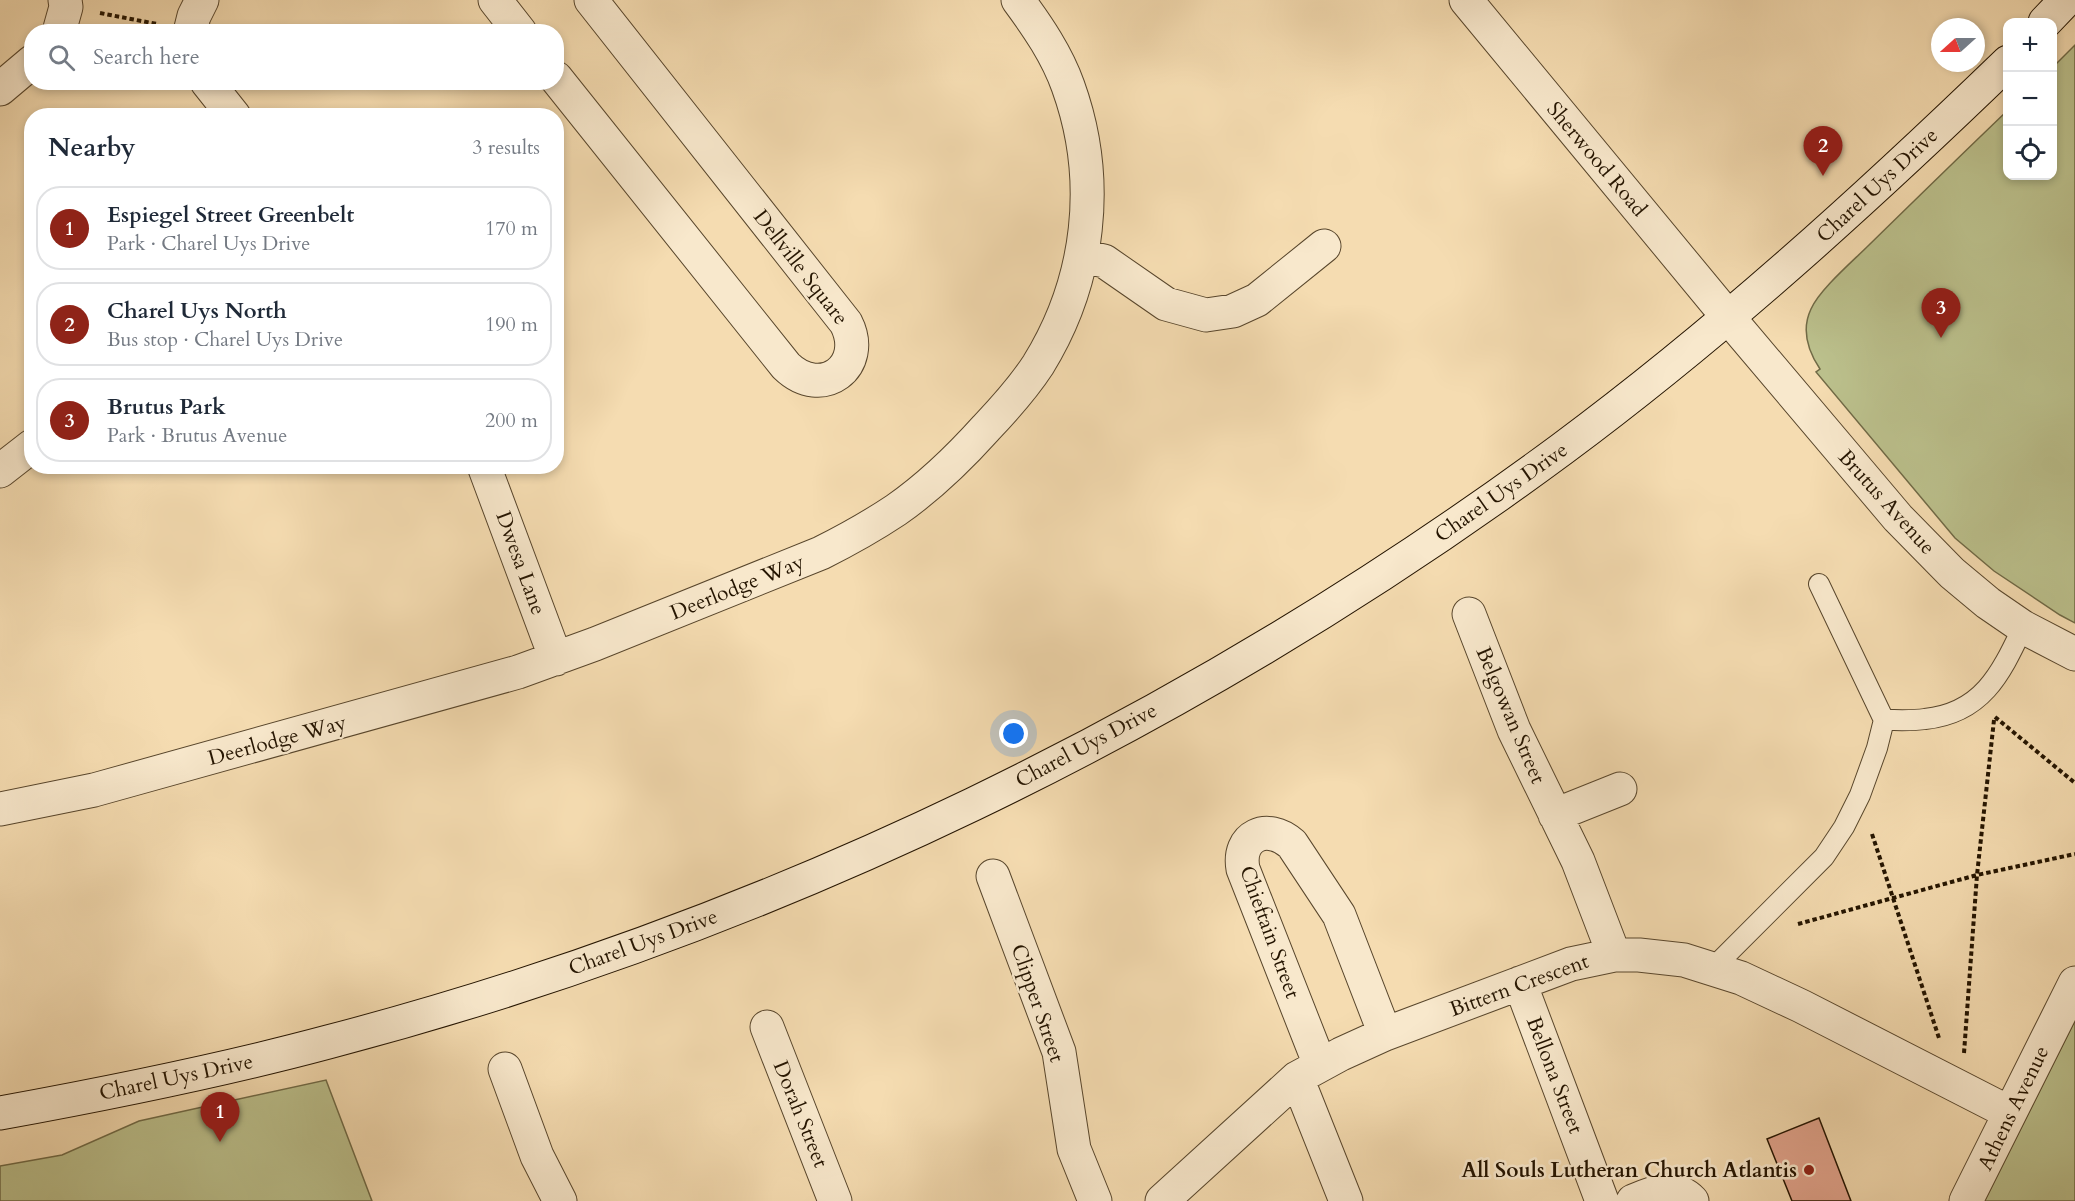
<!DOCTYPE html>
<html lang="en">
<head>
<meta charset="utf-8">
<style>
	:root { --surface:#fff; --page:#f2f2f3; --text:#1f2937; --muted:#747a83; --line:#e0e1e3; --accent:#8f2418 }
	body { margin:0; font-family:Cardo,serif; background:var(--page); color:var(--text) }
	.controls { position:absolute; right:18px; top:18px; display:grid; overflow:hidden; border-radius:12px; box-shadow:0 3px 9px #0003 }
	.controls button { width:54px; height:54px; display:grid; place-items:center; padding:0; border:0; border-bottom:2px solid var(--line); background:var(--surface); color:var(--text); font:30px sans-serif }
	.compass { position:absolute; left:1931px; top:18px; width:54px; height:54px; border-radius:50%; background:var(--surface); box-shadow:0 3px 9px #0003; rotate:249deg }
	.you { position:absolute; left:1014px; top:734px; width:21px; height:21px; margin:-15px; border:4px solid #fff; border-radius:50%; background:#1a73e8; box-shadow:0 0 0 9px #1a73e833 }
	.badge { display:grid; place-items:center; width:39px; height:39px; border-radius:50%; background:var(--accent); color:#fff; font-size:20px; font-weight:700 }
	.pin { position:absolute; translate:-50% -50px; filter:drop-shadow(0 2px 3px #0008) }
	.pin::after { content:''; position:absolute; top:32px; width:21px; height:18px; background:inherit; clip-path:polygon(0 0,100% 0,50% 100%) }
	.list { margin:0; padding:0; list-style:none }
	h2 { display:flex; justify-content:space-between; align-items:center; height:78px; margin:0; padding:0 24px; font-size:26px }
	h2 small { font-size:20px; font-weight:400; color:var(--muted) }
	.list li { display:grid; grid-template-columns:39px 1fr auto; gap:18px; align-items:center; box-sizing:border-box; height:84px; margin:0 12px 12px; padding:0 12px; border:2px solid var(--line); border-radius:24px }
	.list b { display:block; font-size:22px; white-space:nowrap }
	.list p { margin:0; font-size:20px; white-space:nowrap; color:var(--muted) }
	.list em { font-size:20px; font-style:normal; color:var(--muted) }
	.icon { flex:none; width:33px; height:33px; fill:none; stroke:currentColor; stroke-width:2; stroke-linecap:round; stroke-linejoin:round }
	.map { position:relative; flex:none; width:2075px; height:1201px; overflow:hidden }
	.search { position:absolute; background:var(--surface); box-shadow:0 3px 9px #0003; left:24px; top:24px; width:540px; height:66px; display:flex; align-items:center; gap:15px; box-sizing:border-box; padding:0 21px; border-radius:24px; color:var(--muted); font-size:22px }
	.panel { position:absolute; background:var(--surface); box-shadow:0 3px 9px #0003; left:24px; top:108px; width:540px; height:366px; border-radius:24px }
	.map>svg:first-child { display:block }
	.green { fill:#bbc08c; stroke:#706a46; stroke-width:1.5 }
	.building { fill:#e2a48d; stroke:#241400; stroke-width:1.5 }
	.lines { fill:none; stroke-linecap:round; stroke-linejoin:round }
	.service-casing { stroke:#58462c; stroke-width:22 }
	.minor-casing { stroke:#58462c; stroke-width:35 }
	.secondary-casing { stroke:#241400; stroke-width:35 }
	.path { stroke:#241400; stroke-width:4; stroke-dasharray:4.5 3; stroke-linecap:butt }
	.service { stroke:#f8e8cc; stroke-width:20 }
	.minor { stroke:#f8e8cc; stroke-width:33 }
	.secondary { stroke:#f8e8cc; stroke-width:33 }
	.poi-dot { fill:#8f2418; stroke:#f8e8cc; stroke-width:2 }
	.labels { text-anchor:middle; stroke-width:5; stroke-linejoin:round; paint-order:stroke }
	.street-label { font-size:21px; fill:#241400; stroke:#f8e8cc }
	.poi-label { font-size:21px; font-weight:bold; fill:#241400; stroke:#f8e8cc; text-anchor:end }
</style>
</head>
<body>
<div class="map">
<svg width="2075" height="1201" viewBox="0 0 2075 1201">
	<rect width="100%" height="100%" fill="#f5dcb1"/>
	<filter id="stains"><feTurbulence type="fractalNoise" baseFrequency=".00333" numOctaves="4"/><feColorMatrix values="0 0 0 0 .2 0 0 0 0 .09 0 0 0 0 .02 0 0 0 .5 -.17"/></filter>
	<radialGradient id="worn" r=".72"><stop offset=".6" stop-color="#630" stop-opacity="0"/><stop offset="1" stop-color="#630" stop-opacity=".3"/></radialGradient>
	<path class="green" d="M2075 45V623L2060 615 1994 571 1955 538 1816 372 1820 369C1808 351 1801 330 1811 309 1820 289 1853 261 1869 245 1915 200 1961 155 2007 111L2008 176H2052L2053 67Z
		M2075 1020V1201H1984Z
		M326 1080 372 1201H0V1166L62 1155 139 1121Z"/>
	<path class="building" d="M1819 1118 1851 1201H1792L1767 1139Z"/>
	<g class="lines">
		<defs>
			<path id="service" d="M1884 720C1897 720 1912 721 1925 719 1983 713 2001 673 2023 627
				M1713 968 1824 857 1844 827 1860 795 1877 748 1884 720 1819 584"/>
			<path id="minor" d="M495 0 520 32
				M1466 0 1728 317 1898 518 1952 573 1988 603 2023 627 2075 654
				M59 32 66 7 65 0
				M190 32 194 16 202 0
				M556 78 786 366C822 401 868 366 846 323L591 0
				M207 82 234 116
				M0 89 32 62
				M1082 256 1104 261 1166 304 1206 315 1233 311 1257 300 1324 246
				M484 466 556 659
				M0 471 32 446
				M1469 614 1514 730 1578 861 1614 955
				M0 809 94 790 518 672 595 644 821 553C847 540 872 526 896 510 929 487 959 458 986 428 1005 408 1023 388 1038 365 1090 281 1102 180 1068 86 1057 55 1038 27 1018 0
				M1555 815 1620 789
				M993 876 1059 1052 1074 1149 1095 1201
				M1520 983 1602 1201
				M767 1027 835 1201
				M1320 1065 1243 869C1237 836 1267 822 1292 844L1339 915 1385 1034
				M505 1069 537 1156 560 1201
				M1297 1078 1346 1201
				M1162 1201 1297 1078 1341 1054 1385 1034 1571 964 1614 955H1639L1684 960 1741 978 1801 1006 2010 1113
				M1633 1201C1654 1192 1674 1183 1692 1201
				M1966 1201 2075 983"/>
			<path id="secondary" d="M2045 22 2066 0
				M0 1113C110 1093 220 1071 328 1042 772 926 1194 721 1562 449 1721 331 1866 199 2008 62"/>
		</defs>
		<use href="#service" class="service-casing"/>
		<use href="#minor" class="minor-casing"/>
		<use href="#secondary" class="secondary-casing"/>
		<path class="path" d="M100 13 157 24
			M1995 717 2075 783
			M1872 834 1939 1038
			M1798 924 1977 875 2075 854
			M1964 1053 1977 875 1994 720"/>
		<use href="#service" class="service"/>
		<use href="#minor" class="minor"/>
		<use href="#secondary" class="secondary"/>
	</g>
	<circle class="poi-dot" cx="1809" cy="1170" r="6"/>
	<g class="labels">
		<g class="street-label">
			<text transform="translate(1597 159) rotate(50)" y="7">Sherwood Road</text>
			<text transform="translate(1877 185) rotate(-43)" y="7">Charel Uys Drive</text>
			<text transform="translate(801 267) rotate(52)" y="7">Dellville Square</text>
			<text transform="translate(1501 492) rotate(-35)" y="7">Charel Uys Drive</text>
			<text transform="translate(1887 502) rotate(48)" y="7">Brutus Avenue</text>
			<text transform="translate(521 563) rotate(70)" y="7">Dwesa Lane</text>
			<text transform="translate(737 587) rotate(-22)" y="7">Deerlodge Way</text>
			<text transform="translate(1511 715) rotate(67)" y="7">Belgowan Street</text>
			<text transform="translate(277 740) rotate(-15)" y="7">Deerlodge Way</text>
			<text transform="translate(1086 745) rotate(-28)" y="7">Charel Uys Drive</text>
			<text transform="translate(1270 932) rotate(70)" y="7">Chieftain Street</text>
			<text transform="translate(643 942) rotate(-20)" y="7">Charel Uys Drive</text>
			<text transform="translate(1519 985) rotate(-20)" y="7">Bittern Crescent</text>
			<text transform="translate(1038 1003) rotate(71)" y="7">Clipper Street</text>
			<text transform="translate(1555 1075) rotate(69)" y="7">Bellona Street</text>
			<text transform="translate(176 1077) rotate(-12)" y="7">Charel Uys Drive</text>
			<text transform="translate(2013 1108) rotate(-64)" y="7">Athens Avenue</text>
			<text transform="translate(801 1114) rotate(68)" y="7">Dorah Street</text>
		</g>
		<g class="poi-label">
			<text x="1797" y="1177">All Souls Lutheran Church Atlantis</text>
		</g>
	</g>
	<rect width="100%" height="100%" filter="url(#stains)"/>
	<rect width="100%" height="100%" fill="url(#worn)"/>
</svg>
<div class="controls">
<button>+</button>
<button>−</button>
<button><svg class="icon" aria-label="locate" viewBox="0 0 24 24"><circle cx="12" cy="12" r="6"/><path d="M12 2v4M12 18v4M2 12h4M18 12h4"/></svg></button>
</div>
<svg class="compass" viewBox="-18 -18 36 36"><path d="M0-13l5 13h-10z" fill="#e53935"/><path d="M0 13l5-13h-10z" fill="#747a83"/></svg>
<div class="you"></div>
<div class="pin badge" style="left:220px;top:1142px">1</div>
<div class="pin badge" style="left:1823px;top:176px">2</div>
<div class="pin badge" style="left:1941px;top:338px">3</div>
<div class="search"><svg class="icon" aria-label="search" viewBox="0 0 24 24"><circle cx="10" cy="10" r="6"/><path d="M15 15l6 6"/></svg>Search here</div>
<section class="panel">
<h2>Nearby<small>3 results</small></h2>
<ul class="list">
<li><span class="badge">1</span><div><b>Espiegel Street Greenbelt</b><p>Park · Charel Uys Drive</p></div><em>170 m</em></li>
<li><span class="badge">2</span><div><b>Charel Uys North</b><p>Bus stop · Charel Uys Drive</p></div><em>190 m</em></li>
<li><span class="badge">3</span><div><b>Brutus Park</b><p>Park · Brutus Avenue</p></div><em>200 m</em></li>
</ul>
</section>
</div>
</body>
</html>
